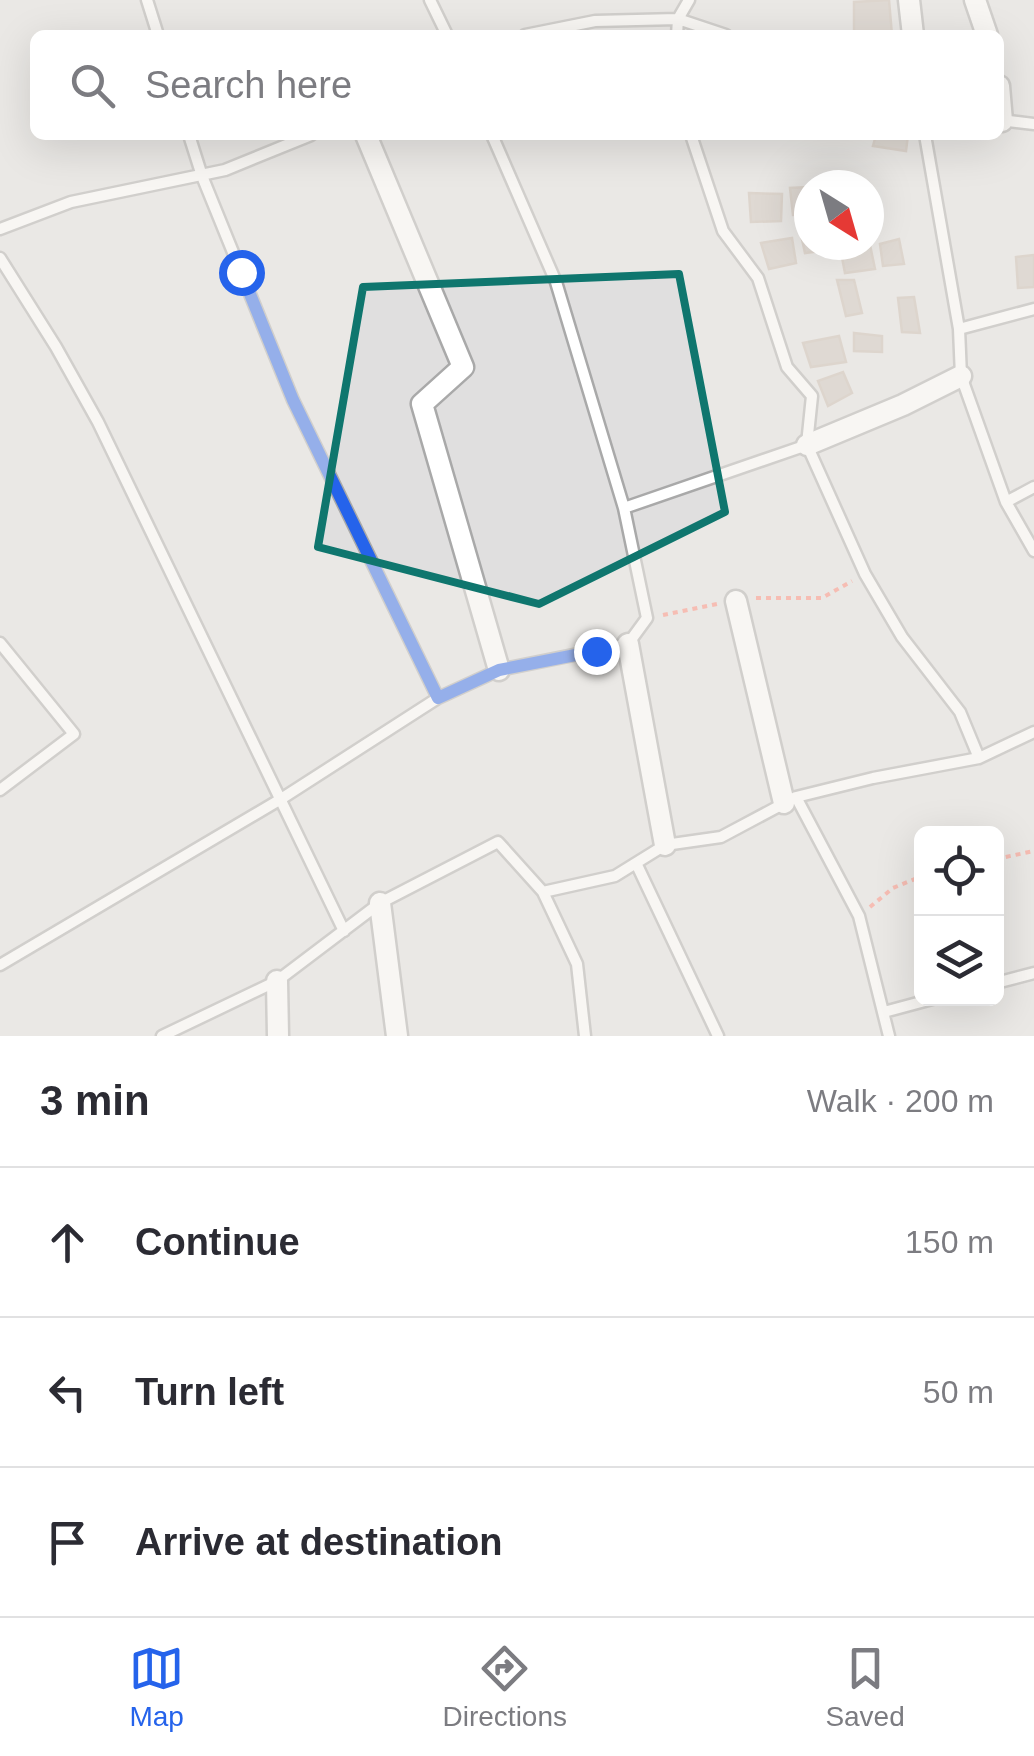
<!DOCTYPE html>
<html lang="en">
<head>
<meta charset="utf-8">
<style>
	:root { --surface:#fff; --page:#f7f7f7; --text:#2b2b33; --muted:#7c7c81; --line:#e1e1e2; --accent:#2563eb }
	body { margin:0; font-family:Helvetica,sans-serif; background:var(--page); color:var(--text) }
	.controls { position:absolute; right:30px; bottom:30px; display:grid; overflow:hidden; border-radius:15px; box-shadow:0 10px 40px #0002 }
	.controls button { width:90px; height:90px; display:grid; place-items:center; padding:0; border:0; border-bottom:2px solid var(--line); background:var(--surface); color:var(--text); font:50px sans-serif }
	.compass { position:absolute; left:794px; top:170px; width:90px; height:90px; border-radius:50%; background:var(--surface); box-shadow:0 10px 40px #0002; rotate:143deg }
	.stop { position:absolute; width:30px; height:30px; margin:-22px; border:8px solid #2563eb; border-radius:50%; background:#fff }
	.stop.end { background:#2563eb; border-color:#fff; box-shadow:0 2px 10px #0008 }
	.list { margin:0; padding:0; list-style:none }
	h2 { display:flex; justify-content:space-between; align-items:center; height:130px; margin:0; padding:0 40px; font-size:42px }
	h2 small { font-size:32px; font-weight:400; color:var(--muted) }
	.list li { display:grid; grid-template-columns:65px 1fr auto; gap:30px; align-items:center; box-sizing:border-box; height:150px; padding:0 40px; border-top:2px solid var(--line) }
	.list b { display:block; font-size:38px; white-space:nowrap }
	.list em { font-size:32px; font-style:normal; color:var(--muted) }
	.icon { flex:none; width:55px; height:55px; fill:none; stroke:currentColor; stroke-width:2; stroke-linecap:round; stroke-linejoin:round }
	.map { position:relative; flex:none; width:1034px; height:1036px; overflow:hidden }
	.search { position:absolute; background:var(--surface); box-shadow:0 10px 40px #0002; left:30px; right:30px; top:30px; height:110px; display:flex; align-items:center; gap:25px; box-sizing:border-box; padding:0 35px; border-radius:15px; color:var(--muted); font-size:38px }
	.sheet { height:580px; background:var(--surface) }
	nav { display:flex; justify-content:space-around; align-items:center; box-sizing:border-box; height:140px; border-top:2px solid var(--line); background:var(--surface); font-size:28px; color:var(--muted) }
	nav a { display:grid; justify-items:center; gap:5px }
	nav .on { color:var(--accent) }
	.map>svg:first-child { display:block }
	.residential { fill:#e0dfdf; fill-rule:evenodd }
	.building { fill:#c7bfb8; stroke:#c4b6ab; stroke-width:2.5 }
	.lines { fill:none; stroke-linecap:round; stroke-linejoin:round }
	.service-casing { stroke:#a9a9a9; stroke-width:15 }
	.minor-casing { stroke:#a9a9a9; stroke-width:25 }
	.path { stroke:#fa8072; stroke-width:4; stroke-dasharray:5 5; stroke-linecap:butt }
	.service { stroke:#fff; stroke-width:10 }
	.minor { stroke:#fff; stroke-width:20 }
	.route { stroke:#2563eb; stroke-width:12 }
	.marked { fill:none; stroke:#0f766e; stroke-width:8; stroke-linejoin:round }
</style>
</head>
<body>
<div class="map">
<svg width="1034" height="1036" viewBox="0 0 1034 1036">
	<rect width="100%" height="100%" fill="#f2efe9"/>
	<path class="residential" d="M0 0H1034V1036H0ZM35 35H999V135H35ZM809 185H869V245H809ZM922 834H996V998H922Z"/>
	<path class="building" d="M889 0 892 35H854V2Z
		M876 135H908L906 151 873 146Z
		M809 187V214L793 215 790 188Z
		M749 193 782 194 781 221 751 222Z
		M809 229V245H828L829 250 805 253 800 230Z
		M792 238 796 263 769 269 761 243Z
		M899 239 904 264 883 266 880 244Z
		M870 245 875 269 845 273 840 247Z
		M1034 255V287L1018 288 1016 257Z
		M837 280H854L862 313 846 316Z
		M914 297 920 333 902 332 898 298Z
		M854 333 882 336V352L854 351Z
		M839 336 846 362 811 367 803 343Z
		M843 372 852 393 828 406 818 381Z"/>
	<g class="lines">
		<defs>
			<path id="service" d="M147 0 158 35
				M430 0 447 35
				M525 35 595 21 678 19 726 35
				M677 35 678 19 689 0
				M1000 120 1034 124
				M189 135 202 176 293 400 438 698
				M691 135 723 231 758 278 787 367 812 396 807 444
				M925 135 959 329 961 376 1006 502 1034 551
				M0 229 71 202 225 170 311 135
				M0 258 56 347 98 422 344 931
				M959 329 1034 309
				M1006 502 1034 487
				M624 508 807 445 865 574 902 637 960 712 979 758
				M0 643 74 734 0 790
				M796 797 859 916 889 1036
				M636 863 718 1036
				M543 892 577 964 585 1036
				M0 965 281 799 438 698 499 670 628 644 647 618 624 508 556 282 492 135
				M996 983 1034 973
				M884 1012 936 998
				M162 1036 277 981 380 903 498 842 543 892 615 876 665 845 721 837 796 797 873 778 979 758 1034 732"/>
			<path id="minor" d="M909 0 913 35
				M975 0 987 35
				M999 86 1002 121
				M366 135 463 367 422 404 499 670
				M807 445 903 405 961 376
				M736 601 784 803
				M628 644 665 845
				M380 903 397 1036
				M277 981 278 1036"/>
		</defs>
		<use href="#service" class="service-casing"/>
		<use href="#minor" class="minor-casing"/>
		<path class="path" d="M756 598H822L852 581
			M663 615 717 604
			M996 859 1034 851
			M870 907 893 888 922 876"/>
		<use href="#service" class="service"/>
		<use href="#minor" class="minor"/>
	</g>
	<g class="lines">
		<path class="route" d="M241 272 293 400 438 698 499 670 596 651"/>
	</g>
	<path d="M0 0H1034V1036H0ZM679 274 725 512 539 604 318 547 363 287Z" fill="#f2efe9" fill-opacity=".55" fill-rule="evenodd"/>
	<path class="marked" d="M679 274 725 512 539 604 318 547 363 287Z"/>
</svg>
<div class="controls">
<button><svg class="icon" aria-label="locate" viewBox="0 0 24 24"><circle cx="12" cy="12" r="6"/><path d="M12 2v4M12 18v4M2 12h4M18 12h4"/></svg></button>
<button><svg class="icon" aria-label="layers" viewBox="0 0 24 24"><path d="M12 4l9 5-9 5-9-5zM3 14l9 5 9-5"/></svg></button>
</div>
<svg class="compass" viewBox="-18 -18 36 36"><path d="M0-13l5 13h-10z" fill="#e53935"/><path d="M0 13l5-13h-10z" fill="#7c7c81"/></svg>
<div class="stop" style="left:241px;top:272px"></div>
<div class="stop end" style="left:596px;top:651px"></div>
<div class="search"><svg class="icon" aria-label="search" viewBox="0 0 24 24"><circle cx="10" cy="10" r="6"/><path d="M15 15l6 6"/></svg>Search here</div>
</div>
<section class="sheet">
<h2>3 min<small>Walk · 200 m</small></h2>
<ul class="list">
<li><svg class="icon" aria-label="ahead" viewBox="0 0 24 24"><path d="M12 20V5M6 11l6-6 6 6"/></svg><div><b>Continue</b></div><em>150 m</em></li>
<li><svg class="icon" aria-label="left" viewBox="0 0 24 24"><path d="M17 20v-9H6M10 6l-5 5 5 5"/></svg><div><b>Turn left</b></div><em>50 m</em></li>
<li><svg class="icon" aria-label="arrive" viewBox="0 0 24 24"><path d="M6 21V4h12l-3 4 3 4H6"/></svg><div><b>Arrive at destination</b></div></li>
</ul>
</section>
<nav>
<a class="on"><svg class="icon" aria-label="map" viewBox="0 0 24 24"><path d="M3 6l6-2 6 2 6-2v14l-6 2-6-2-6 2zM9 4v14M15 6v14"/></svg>Map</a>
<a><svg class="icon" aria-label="directions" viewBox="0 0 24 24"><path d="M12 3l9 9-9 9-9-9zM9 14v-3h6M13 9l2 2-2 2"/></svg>Directions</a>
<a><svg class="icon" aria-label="saved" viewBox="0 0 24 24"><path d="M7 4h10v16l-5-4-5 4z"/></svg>Saved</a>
</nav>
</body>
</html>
